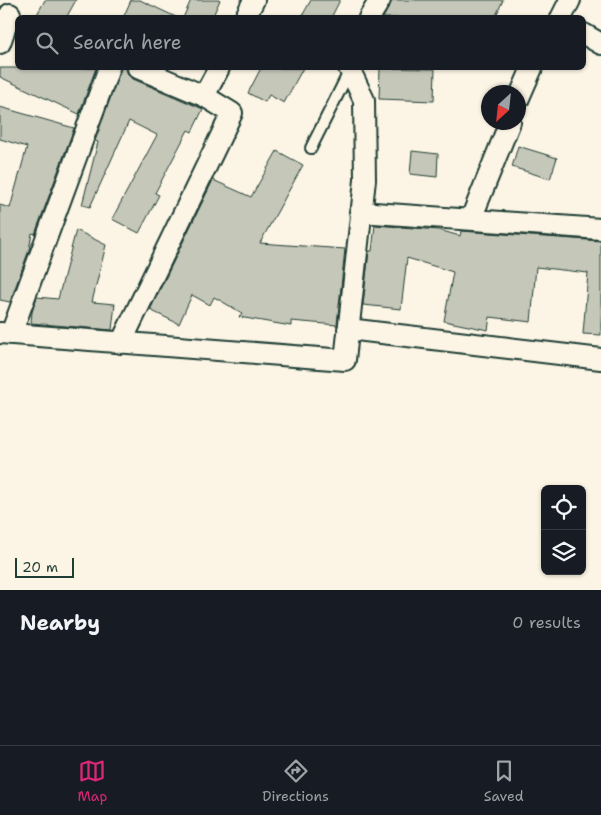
<!DOCTYPE html>
<html lang="en">
<head>
<meta charset="utf-8">
<style>
	:root { --surface:#171b24; --page:#242831; --text:#f1f3f6; --muted:#9ea1a6; --line:#363941; --accent:#db2777 }
	body { margin:0; font-family:"Shantell Sans",sans-serif; background:var(--page); color:var(--text) }
	.controls { position:absolute; right:15px; bottom:15px; display:grid; overflow:hidden; border-radius:8px; box-shadow:0 1px 4px #0004 }
	.controls button { width:45px; height:45px; display:grid; place-items:center; padding:0; border:0; border-bottom:1px solid var(--line); background:var(--surface); color:var(--text); font:25px sans-serif }
	.compass { position:absolute; left:481px; top:85px; width:45px; height:45px; border-radius:50%; background:var(--surface); box-shadow:0 1px 4px #0004; rotate:207deg }
	.scale { position:absolute; left:15px; bottom:12px; width:59px; box-sizing:border-box; padding-left:5px; border:2px solid #1f3d34; border-top:0; font-size:14px; line-height:18px; white-space:nowrap; color:#1f3d34; -webkit-text-stroke:4px #fcf5e5; paint-order:stroke }
	.list { margin:0; padding:0; list-style:none }
	h2 { display:flex; justify-content:space-between; align-items:center; height:65px; margin:0; padding:0 20px; font-size:21px }
	h2 small { font-size:16px; font-weight:400; color:var(--muted) }
	.icon { flex:none; width:28px; height:28px; fill:none; stroke:currentColor; stroke-width:2; stroke-linecap:round; stroke-linejoin:round }
	.map { position:relative; flex:none; width:601px; height:590px; overflow:hidden }
	.search { position:absolute; background:var(--surface); box-shadow:0 1px 4px #0004; left:15px; right:15px; top:15px; height:55px; display:flex; align-items:center; gap:12px; box-sizing:border-box; padding:0 18px; border-radius:8px; color:var(--muted); font-size:19px }
	.sheet { height:155px; background:var(--surface) }
	nav { display:flex; justify-content:space-around; align-items:center; box-sizing:border-box; height:70px; border-top:1px solid var(--line); background:var(--surface); font-size:14px; color:var(--muted) }
	nav a { display:grid; justify-items:center; gap:2px }
	nav .on { color:var(--accent) }
	.map>svg:first-child { display:block }
	.building { fill:#c5c7b9; stroke:#1f3d34 }
	.lines { fill:none; stroke-linecap:round; stroke-linejoin:round }
	.lane-casing { stroke:#1f3d34; stroke-width:14 }
	.street-casing { stroke:#1f3d34; stroke-width:24 }
	.lane { stroke:#fcf5e5; stroke-width:10 }
	.street { stroke:#fcf5e5; stroke-width:20 }
</style>
</head>
<body>
<div class="map">
<svg width="601" height="590" viewBox="0 0 601 590">
	<rect width="100%" height="100%" fill="#fcf5e5"/>
	<filter id="ink" filterUnits="userSpaceOnUse"><feTurbulence type="fractalNoise" baseFrequency=".02" numOctaves="2"/><feDisplacementMap in="SourceGraphic" scale="10" xChannelSelector="R" yChannelSelector="G"/><feConvolveMatrix kernelMatrix="1 2 1 2 8 2 1 2 1" color-interpolation-filters="sRGB"/></filter>
	<g filter="url(#ink)">
		<path class="building" d="M45 0H76L66 18H35Z
			M131 0H140L178 18H123Z
			M191 0H220L212 18H183Z
			M311 0H340L331 18H301Z
			M392 0H503L495 18H383Z
			M0 68H96L79 114 0 77Z
			M121 68H126L128 75 133 79 203 109 192 132 188 130 155 193 159 195 139 233 112 219 157 135 129 121 90 207 82 205 98 142 95 141Z
			M261 68H303L284 103 269 95 265 102 248 93Z
			M380 68 435 69 434 101 379 99Z
			M0 107 74 128 35 234 32 233 29 250 10 302 0 300V205L10 208 27 147 0 139Z
			M518 146 557 158 550 179 512 167Z
			M277 151 303 165 260 243 345 249 337 325 291 321V326L239 317 242 313 214 297 210 305 192 295 179 324 150 310 213 180 251 197Z
			M412 151 438 154 437 177 410 174Z
			M375 225 439 230 460 236 461 231 601 241V335L583 334 588 273 536 267 531 322 490 317 488 330 444 321 453 272 407 258 401 309 363 305 369 251H372Z
			M76 230 106 245 92 302 115 304 112 330 31 323 32 312 37 297 58 299Z"/>
		<g class="lines">
			<defs>
				<path id="lane" d="M311 148 349 72"/>
				<path id="street" d="M245 18 254 0
					M369 18 380 0
					M561 18 570 0
					M584 34 601 44
					M0 43 10 14
					M204 96 219 68
					M518 100 532 68
					M360 212 601 229
					M471 219 510 122
					M348 329 601 359
					M0 333 345 360 365 180 364 100 349 68
					M11 334 109 68
					M121 343 232 113 204 96 138 68"/>
			</defs>
			<use href="#lane" class="lane-casing"/>
			<use href="#street" class="street-casing"/>
			<use href="#lane" class="lane"/>
			<use href="#street" class="street"/>
		</g>
	</g>
</svg>
<div class="controls">
<button><svg class="icon" aria-label="locate" viewBox="0 0 24 24"><circle cx="12" cy="12" r="6"/><path d="M12 2v4M12 18v4M2 12h4M18 12h4"/></svg></button>
<button><svg class="icon" aria-label="layers" viewBox="0 0 24 24"><path d="M12 4l9 5-9 5-9-5zM3 14l9 5 9-5"/></svg></button>
</div>
<svg class="compass" viewBox="-18 -18 36 36"><path d="M0-13l5 13h-10z" fill="#e53935"/><path d="M0 13l5-13h-10z" fill="#9ea1a6"/></svg>
<div class="scale">20 m</div>
<div class="search"><svg class="icon" aria-label="search" viewBox="0 0 24 24"><circle cx="10" cy="10" r="6"/><path d="M15 15l6 6"/></svg>Search here</div>
</div>
<section class="sheet">
<h2>Nearby<small>0 results</small></h2>
<ul class="list">
</ul>
</section>
<nav>
<a class="on"><svg class="icon" aria-label="map" viewBox="0 0 24 24"><path d="M3 6l6-2 6 2 6-2v14l-6 2-6-2-6 2zM9 4v14M15 6v14"/></svg>Map</a>
<a><svg class="icon" aria-label="directions" viewBox="0 0 24 24"><path d="M12 3l9 9-9 9-9-9zM9 14v-3h6M13 9l2 2-2 2"/></svg>Directions</a>
<a><svg class="icon" aria-label="saved" viewBox="0 0 24 24"><path d="M7 4h10v16l-5-4-5 4z"/></svg>Saved</a>
</nav>
</body>
</html>
